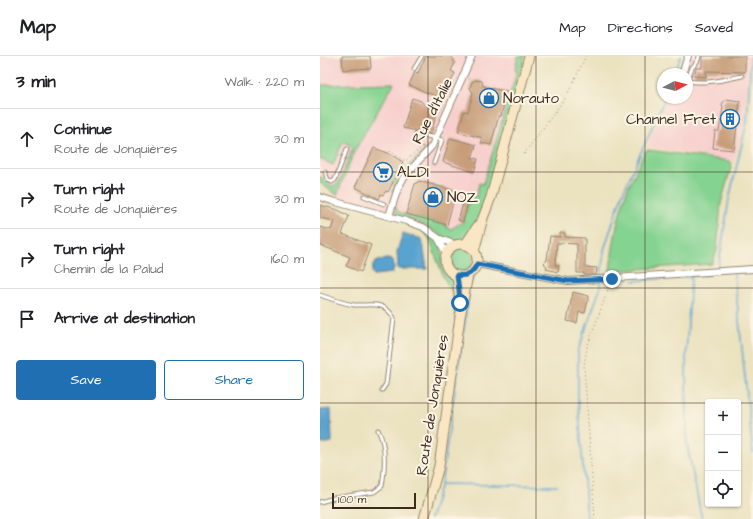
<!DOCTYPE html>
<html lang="en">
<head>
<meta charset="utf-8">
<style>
	:root { --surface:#fff; --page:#f2f2f2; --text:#202124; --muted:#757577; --line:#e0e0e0; --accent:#1f6fb2 }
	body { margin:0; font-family:"Architects Daughter",sans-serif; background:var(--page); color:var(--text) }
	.controls { position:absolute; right:12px; bottom:12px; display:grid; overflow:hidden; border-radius:4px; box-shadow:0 1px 3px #0004 }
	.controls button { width:36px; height:36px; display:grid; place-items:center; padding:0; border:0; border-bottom:1px solid var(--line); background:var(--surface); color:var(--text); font:20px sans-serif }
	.compass { position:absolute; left:337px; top:12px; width:36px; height:36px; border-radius:50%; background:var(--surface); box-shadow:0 1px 3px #0004; rotate:83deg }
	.scale { position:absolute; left:12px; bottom:10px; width:84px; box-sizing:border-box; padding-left:4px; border:2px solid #3b2a1e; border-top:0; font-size:11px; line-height:14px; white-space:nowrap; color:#3b2a1e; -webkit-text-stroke:3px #fcf5e5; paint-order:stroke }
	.stop { position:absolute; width:12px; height:12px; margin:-9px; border:3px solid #1f6fb2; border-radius:50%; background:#fff }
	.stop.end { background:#1f6fb2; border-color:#fff; box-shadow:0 1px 4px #0008 }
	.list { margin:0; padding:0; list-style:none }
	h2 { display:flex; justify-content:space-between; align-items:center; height:52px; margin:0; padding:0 16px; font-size:17px }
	h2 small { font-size:13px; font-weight:400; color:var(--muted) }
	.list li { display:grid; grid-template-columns:26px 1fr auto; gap:12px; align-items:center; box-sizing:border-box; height:60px; padding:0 16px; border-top:1px solid var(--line) }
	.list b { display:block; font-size:15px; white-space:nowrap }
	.list p { margin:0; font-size:13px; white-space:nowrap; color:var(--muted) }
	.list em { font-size:13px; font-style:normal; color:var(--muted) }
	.actions { display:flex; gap:8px; padding:12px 16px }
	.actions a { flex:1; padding:9px 0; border:1px solid var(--accent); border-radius:4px; text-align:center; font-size:14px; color:var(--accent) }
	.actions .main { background:var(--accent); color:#fff }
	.icon { flex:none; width:22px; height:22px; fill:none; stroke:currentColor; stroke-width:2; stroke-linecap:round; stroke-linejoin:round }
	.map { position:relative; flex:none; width:433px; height:463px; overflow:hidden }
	header { display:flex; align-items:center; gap:24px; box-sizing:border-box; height:56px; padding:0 20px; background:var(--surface); border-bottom:1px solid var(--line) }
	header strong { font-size:19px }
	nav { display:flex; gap:22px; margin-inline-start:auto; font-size:14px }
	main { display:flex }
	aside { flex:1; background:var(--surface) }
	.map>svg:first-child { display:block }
	.built { fill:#f7d0cd }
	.green { fill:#85d391; stroke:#607e58 }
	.water { fill:#58a3d0; stroke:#4a6677 }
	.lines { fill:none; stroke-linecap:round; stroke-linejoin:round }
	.stream { stroke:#58a3d0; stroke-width:1.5 }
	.building { fill:#c89e7a }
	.service-casing { stroke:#93866f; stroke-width:5 }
	.minor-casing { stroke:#93866f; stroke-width:8 }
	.secondary-casing { stroke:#93866f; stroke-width:11 }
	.path { stroke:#93866f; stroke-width:1; stroke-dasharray:1 3; stroke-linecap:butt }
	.service { stroke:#fff; stroke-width:3 }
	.minor { stroke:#fff; stroke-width:6 }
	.secondary { stroke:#f9e7c3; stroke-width:9 }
	.route { stroke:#1f6fb2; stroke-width:5 }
	.grid { fill:none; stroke:#3b2a1e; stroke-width:1; stroke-opacity:0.55 }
	.labels { text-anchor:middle; stroke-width:4; stroke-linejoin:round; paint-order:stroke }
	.poi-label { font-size:15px; fill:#3b2a1e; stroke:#fcf5e5; text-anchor:start }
	.street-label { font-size:15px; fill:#3b2a1e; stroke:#fcf5e5 }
</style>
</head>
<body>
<header>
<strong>Map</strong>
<nav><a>Map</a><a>Directions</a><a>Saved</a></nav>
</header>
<main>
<aside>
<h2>3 min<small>Walk · 220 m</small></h2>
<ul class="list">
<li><svg class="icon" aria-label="ahead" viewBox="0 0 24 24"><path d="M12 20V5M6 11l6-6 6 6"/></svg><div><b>Continue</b><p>Route de Jonquières</p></div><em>30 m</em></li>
<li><svg class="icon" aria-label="right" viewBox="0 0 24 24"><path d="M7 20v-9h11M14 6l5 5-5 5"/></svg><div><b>Turn right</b><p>Route de Jonquières</p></div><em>30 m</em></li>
<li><svg class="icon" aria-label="right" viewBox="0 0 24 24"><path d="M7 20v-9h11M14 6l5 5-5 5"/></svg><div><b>Turn right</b><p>Chemin de la Palud</p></div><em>160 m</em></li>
<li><svg class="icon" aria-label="arrive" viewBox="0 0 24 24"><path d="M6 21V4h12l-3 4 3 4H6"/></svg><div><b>Arrive at destination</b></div></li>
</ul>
<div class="actions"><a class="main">Save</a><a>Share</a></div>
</aside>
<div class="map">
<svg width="433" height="463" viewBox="0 0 433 463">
	<rect width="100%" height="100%" fill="#fcf5e5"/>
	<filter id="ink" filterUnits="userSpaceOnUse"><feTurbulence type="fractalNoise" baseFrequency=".025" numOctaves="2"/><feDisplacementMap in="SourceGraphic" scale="8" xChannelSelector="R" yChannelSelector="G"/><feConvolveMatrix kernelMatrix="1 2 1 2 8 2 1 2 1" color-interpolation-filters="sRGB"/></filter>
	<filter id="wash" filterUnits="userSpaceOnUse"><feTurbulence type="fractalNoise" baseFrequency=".012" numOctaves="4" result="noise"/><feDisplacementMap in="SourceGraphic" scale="16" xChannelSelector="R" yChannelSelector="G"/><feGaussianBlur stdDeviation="0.9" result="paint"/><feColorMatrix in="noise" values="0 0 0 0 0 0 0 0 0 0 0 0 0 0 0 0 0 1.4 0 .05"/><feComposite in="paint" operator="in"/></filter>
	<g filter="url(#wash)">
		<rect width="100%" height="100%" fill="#ebe2c0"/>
		<path class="built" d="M0 0H205L186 71 151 177 104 168 78 159 20 143 0 128Z
			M364 0H430L429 22 422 75 414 106 327 90 348 42H367V18H358Z"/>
		<path class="green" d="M198 0H205L166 144 158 163 146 183 144 184 131 185 98 166 77 159 75 156 76 152 80 157 126 169V171L131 173 144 165 150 140 156 141 159 127 163 128 197 15 195 14Z
			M74 27 34 96 17 139 0 127V120L12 130 18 128 33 91 23 85 13 109 0 103V29Z
			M103 91 106 93 84 117 73 137 72 136 75 129 72 128 80 111H82L83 108 86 111 104 95 101 92Z
			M328 94 410 105 412 108 401 147 397 194 392 208 290 215C293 187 298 158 308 132 314 119 320 107 325 95Z
			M101 174C109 179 121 186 122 197 123 202 121 207 123 213 125 218 130 220 134 224L137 245 136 265 132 237 123 220 109 182Z
			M129 204a12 12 0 1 1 24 0a12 12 0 1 1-24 0Z"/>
		<path class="water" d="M83 177 102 183 107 213H78L77 195Z
			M67 203 73 204 74 212 72 217 54 219 52 217 53 210 57 205Z
			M11 353 12 386 0 388V354Z"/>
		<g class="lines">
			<path class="stream" d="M354 18 361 0
				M398 213 409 143 427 66 431 0
				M414 217 433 397
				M371 220 366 298 367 389 382 463
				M281 221 284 194 302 139 345 42
				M313 225 389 219
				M151 226 155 220
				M121 428 237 430
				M110 463 121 428 149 238
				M267 463 258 345V295L280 233V225"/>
		</g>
		<g id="blocks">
			<path class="building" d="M22 0H50L51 12 23 14Z
				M106 0H130L132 1 135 7 131 15 135 17 129 30 125 29 120 42 89 29 95 16 98 17Z
				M382 0H425V16L386 15V21L374 20 376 12H382Z
				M156 24 162 25 163 30 187 36 181 60 179 59 171 89 161 87 163 82 138 76 144 55 148 56 153 37 150 32 152 26Z
				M92 42 101 45 105 50 116 53 117 56 111 78 83 72Z
				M406 43 420 45 414 94 393 92 395 75H399L403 52 402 48Z
				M130 82 156 89 152 102 158 103 154 116 123 106Z
				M54 92 68 97 83 106 68 136 66 135 63 139 61 138 59 143 35 131Z
				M99 125 136 135 127 169 86 158 95 128Z
				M146 138 150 139 143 166 138 164Z
				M0 149 18 154 29 160 22 178 51 189 41 216 26 210 30 201 0 189V171L11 174 14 165 0 162Z
				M240 177H245V181L265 182V211L277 212 276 219H264V217H257V188L237 187 235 209 239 210 238 216 226 213 227 211 224 207 227 204 230 180 240 181Z
				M253 236 269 240 265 257 259 256 257 267 247 265Z"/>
		</g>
	</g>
	<g filter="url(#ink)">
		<use href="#blocks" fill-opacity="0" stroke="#93866f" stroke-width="1"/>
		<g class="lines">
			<defs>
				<path id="service" d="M379 0 378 4 372 12 367 25C385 28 404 24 422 20
					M94 13 102 0
					M96 77 122 84 114 107
					M5 116 8 124 12 126 15 124 27 93
					M44 140 64 148
					M0 239C11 243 23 247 34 249 51 250 64 244 74 262L66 328 62 334
					M0 446 14 442 54 436 62 430C65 412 67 390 58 374"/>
				<path id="minor" d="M362 18 368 0
					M0 141 12 145 86 165 103 171 118 182 136 189
					M69 160 78 132 84 121 112 90 152 0
					M118 182 127 199
					M157 208 248 225 433 213"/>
				<path id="secondary" d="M125 204a16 16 0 1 1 32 0a16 16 0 1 1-32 0Z
					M145 189 159 168
					M154 195 163 162 171 141 209 0
					M137 219 140 246
					M104 463 119 410 140 261 148 219"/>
			</defs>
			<use href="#service" class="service-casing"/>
			<use href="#minor" class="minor-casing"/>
			<use href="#secondary" class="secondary-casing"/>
			<path class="path" d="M149 23 153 24
				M70 95 85 105 107 87
				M204 98 246 41 266 0
				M275 463 264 310 267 291 290 228"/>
			<use href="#service" class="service"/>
			<use href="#minor" class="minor"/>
			<use href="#secondary" class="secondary"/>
		</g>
	</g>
	<g class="lines" filter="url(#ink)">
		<path class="route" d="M140 247 139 234 137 219C146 221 153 217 157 208L248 225 292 223"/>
	</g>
	<path class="grid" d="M108 0V463M216 0V463M325 0V463M0 116H433M0 232H433M0 347H388M418 347H433"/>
	<defs>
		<symbol id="shop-ring" viewBox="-11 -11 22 22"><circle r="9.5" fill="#fcf5e5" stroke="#1f6fb2" stroke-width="1.5"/><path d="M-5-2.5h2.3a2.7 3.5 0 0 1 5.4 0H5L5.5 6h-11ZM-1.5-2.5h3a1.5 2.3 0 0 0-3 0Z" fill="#1f6fb2"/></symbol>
		<symbol id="building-ring" viewBox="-11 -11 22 22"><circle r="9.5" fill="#fcf5e5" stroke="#1f6fb2" stroke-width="1.5"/><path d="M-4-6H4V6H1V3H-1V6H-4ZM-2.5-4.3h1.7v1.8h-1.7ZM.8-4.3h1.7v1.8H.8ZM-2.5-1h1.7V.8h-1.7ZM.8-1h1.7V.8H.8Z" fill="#1f6fb2"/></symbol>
		<symbol id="supermarket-ring" viewBox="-11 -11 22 22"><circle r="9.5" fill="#fcf5e5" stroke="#1f6fb2" stroke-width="1.5"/><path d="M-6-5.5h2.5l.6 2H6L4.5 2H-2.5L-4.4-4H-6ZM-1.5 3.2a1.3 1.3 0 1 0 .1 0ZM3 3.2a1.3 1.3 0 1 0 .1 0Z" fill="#1f6fb2"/></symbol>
	</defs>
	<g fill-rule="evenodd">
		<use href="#shop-ring" x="158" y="31" width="22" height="22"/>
		<use href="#building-ring" x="399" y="52" width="22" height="22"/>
		<use href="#supermarket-ring" x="52" y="105" width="22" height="22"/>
		<use href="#shop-ring" x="102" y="130" width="22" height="22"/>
	</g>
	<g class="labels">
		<g class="poi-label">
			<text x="183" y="47">Norauto</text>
			<text x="396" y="68" text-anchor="end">Channel Fret</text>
			<text x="77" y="121">ALDI</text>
			<text x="127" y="146">NOZ</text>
		</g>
		<g class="street-label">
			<text transform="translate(112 55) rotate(-63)" y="5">Rue d'Italie</text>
			<text transform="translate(112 349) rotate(-81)" y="5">Route de Jonquières</text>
		</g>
	</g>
</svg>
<div class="controls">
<button>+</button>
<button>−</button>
<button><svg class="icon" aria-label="locate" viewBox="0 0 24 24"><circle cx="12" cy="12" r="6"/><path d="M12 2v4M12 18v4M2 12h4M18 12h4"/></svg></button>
</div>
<svg class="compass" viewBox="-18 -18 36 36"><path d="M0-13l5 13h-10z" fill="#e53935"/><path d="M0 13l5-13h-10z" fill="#757577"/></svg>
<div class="scale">100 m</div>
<div class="stop" style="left:140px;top:247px"></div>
<div class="stop end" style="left:292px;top:223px"></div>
</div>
</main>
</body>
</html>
